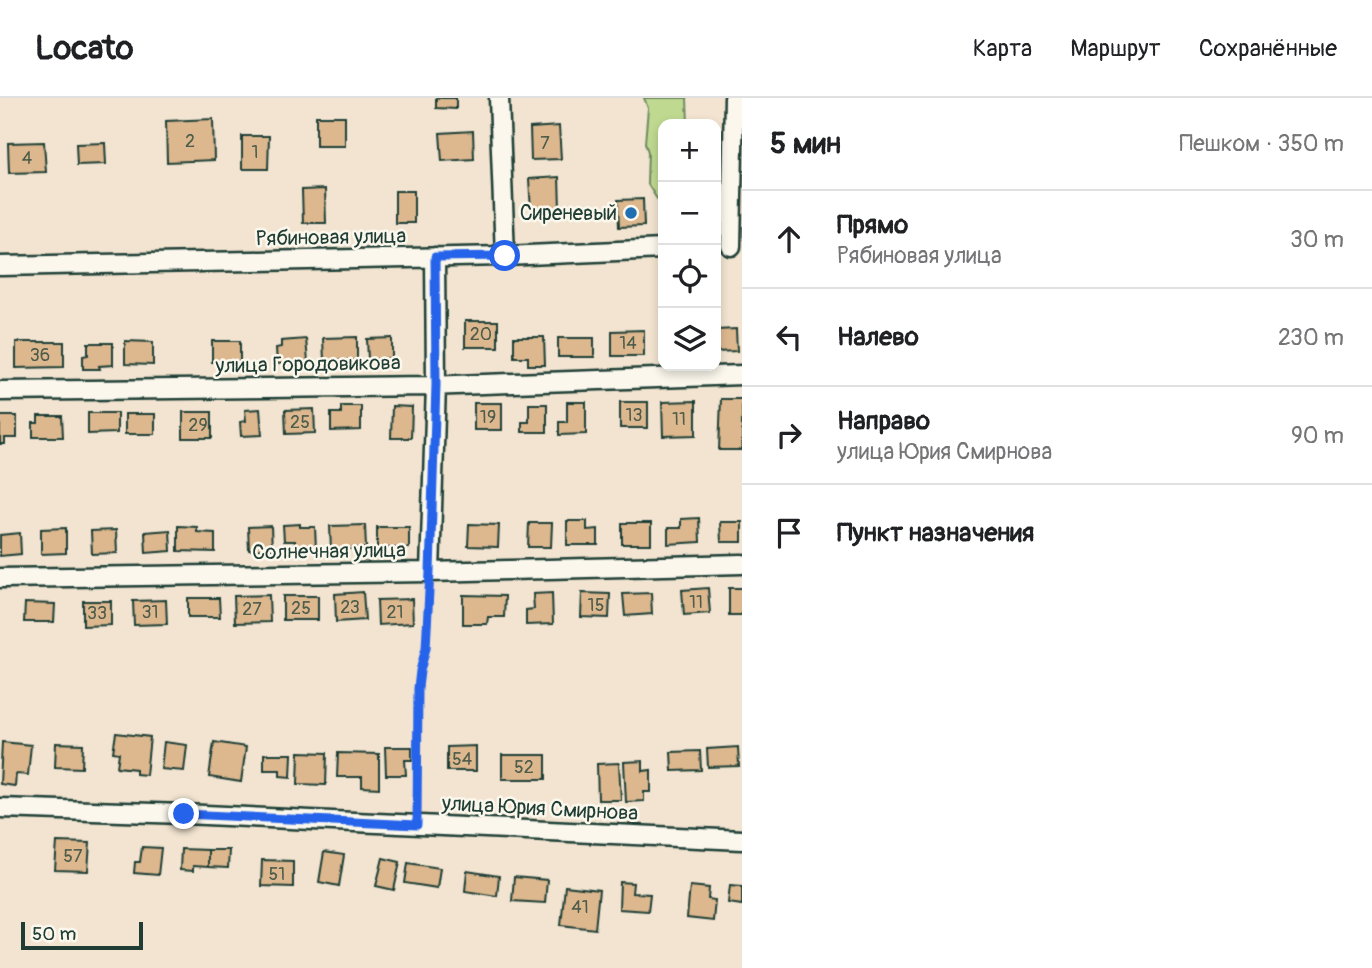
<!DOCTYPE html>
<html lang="ru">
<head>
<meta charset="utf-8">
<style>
	:root { --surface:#fff; --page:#f2f2f2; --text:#202124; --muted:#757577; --line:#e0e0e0 }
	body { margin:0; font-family:Pangolin,sans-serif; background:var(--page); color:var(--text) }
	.controls { position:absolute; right:21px; top:21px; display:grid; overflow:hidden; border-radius:14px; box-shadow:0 4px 10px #0003 }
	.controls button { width:63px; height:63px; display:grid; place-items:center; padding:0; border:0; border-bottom:2px solid var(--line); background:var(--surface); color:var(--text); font:35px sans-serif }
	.scale { position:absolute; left:21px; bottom:18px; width:122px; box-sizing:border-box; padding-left:7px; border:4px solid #1f3d34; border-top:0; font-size:19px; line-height:24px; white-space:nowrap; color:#1f3d34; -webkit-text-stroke:5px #fbf7ec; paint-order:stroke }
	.stop { position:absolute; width:21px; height:21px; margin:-16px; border:5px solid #2563eb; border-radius:50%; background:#fff }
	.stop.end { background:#2563eb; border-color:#fff; box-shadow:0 2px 7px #0008 }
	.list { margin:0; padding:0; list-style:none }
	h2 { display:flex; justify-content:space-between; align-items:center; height:91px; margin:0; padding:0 28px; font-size:30px }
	h2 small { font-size:23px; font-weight:400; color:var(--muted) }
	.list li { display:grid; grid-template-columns:46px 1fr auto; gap:21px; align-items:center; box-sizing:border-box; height:98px; padding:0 28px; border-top:2px solid var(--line) }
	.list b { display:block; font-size:26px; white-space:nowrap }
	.list p { margin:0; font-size:23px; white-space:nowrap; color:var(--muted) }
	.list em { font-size:23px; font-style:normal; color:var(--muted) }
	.icon { flex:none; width:38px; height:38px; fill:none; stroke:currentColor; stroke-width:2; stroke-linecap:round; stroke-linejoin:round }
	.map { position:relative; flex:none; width:742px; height:870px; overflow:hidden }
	header { display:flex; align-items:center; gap:42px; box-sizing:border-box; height:98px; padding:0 35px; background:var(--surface); border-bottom:2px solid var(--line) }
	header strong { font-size:33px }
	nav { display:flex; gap:38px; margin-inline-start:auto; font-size:24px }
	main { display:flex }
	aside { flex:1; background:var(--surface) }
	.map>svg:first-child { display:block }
	.green { fill:#bfd990; stroke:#6f8b62; stroke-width:2 }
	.building { fill:#ddb88f; stroke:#1f3d34; stroke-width:2 }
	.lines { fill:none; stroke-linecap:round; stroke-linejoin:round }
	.minor-casing { stroke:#1f3d34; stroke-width:23 }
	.path { stroke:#1f3d34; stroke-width:2.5; stroke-dasharray:5 5; stroke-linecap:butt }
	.minor { stroke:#fbf7ec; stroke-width:18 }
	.route { stroke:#2563eb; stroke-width:9 }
	.poi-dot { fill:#1f6fb2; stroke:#fbf7ec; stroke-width:2.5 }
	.labels { text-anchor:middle; stroke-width:5; stroke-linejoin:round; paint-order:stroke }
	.number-label { font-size:18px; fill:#4e5c4b }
	.poi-label { font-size:21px; fill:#1f3d34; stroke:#fbf7ec; text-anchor:end }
	.street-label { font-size:21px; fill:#1f3d34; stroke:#fbf7ec }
</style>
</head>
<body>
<header>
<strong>Locato</strong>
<nav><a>Карта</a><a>Маршрут</a><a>Сохранённые</a></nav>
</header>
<main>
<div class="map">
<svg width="742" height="870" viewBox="0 0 742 870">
	<rect width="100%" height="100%" fill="#f2e4d0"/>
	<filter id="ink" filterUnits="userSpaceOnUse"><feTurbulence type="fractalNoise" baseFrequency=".0143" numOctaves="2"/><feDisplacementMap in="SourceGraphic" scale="14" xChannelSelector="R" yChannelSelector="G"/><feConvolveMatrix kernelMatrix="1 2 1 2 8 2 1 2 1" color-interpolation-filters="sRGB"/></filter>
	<g filter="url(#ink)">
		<path class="green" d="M644 0H687L688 26H663V103L657 101 647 85 648 54 645 45 648 10Z"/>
		<path class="building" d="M436 0H456V11L436 10Z
			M316 18H345V48H316Z
			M213 21 214 62 167 64 166 23Z
			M559 28 561 61 531 62 530 30Z
			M473 33 474 61 442 63 440 35Z
			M242 38H269L268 71H242Z
			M44 44 46 74 9 75 8 45Z
			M105 45 106 66 77 67 76 46Z
			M559 79 560 111 531 113 529 81Z
			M325 91 326 125H303L302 92Z
			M395 93H414V125H395Z
			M643 101 644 128 619 129 618 102Z
			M465 223H498V249H465Z
			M736 231 737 253 716 254V232Z
			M644 232V258H612V233Z
			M357 239V262L324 263 323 240Z
			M514 239H544L545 267H528V259H514Z
			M392 240V260L368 262 367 241Z
			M558 240H594V259H558Z
			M306 241 308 264 277 266 276 250 281 249V243Z
			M125 243 153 244V267L125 266Z
			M212 243H240V264H212Z
			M16 244H64V269L16 270Z
			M88 245H113V267L99 268 100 271H83V258L88 257Z
			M721 301H742V352H719Z
			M696 303V337L663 338 662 304Z
			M567 304H586V336L559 337V324H567Z
			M620 304H648V330H620Z
			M474 305H502V332H474Z
			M529 306H547V334H522V324H529Z
			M341 308H361V332L331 333V315H341Z
			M392 308 412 309 411 340H391Z
			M260 311 262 337 241 338 240 324 246 323 245 312Z
			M314 311 315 335 286 336 285 312Z
			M183 314H212V340H183Z
			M88 315H117V335L88 336Z
			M125 316H155V336H125Z
			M0 318H17V340H5V346H0Z
			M38 318H62L63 339H33V325H38Z
			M699 420 700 444 668 446V430H681V421Z
			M567 423H587V432L598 431V447H567Z
			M720 424H742V444H721Z
			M529 425H552L551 449H528Z
			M622 425H651V446H622Z
			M300 426V429H315L316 451 295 452V443H284L283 427Z
			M469 426 499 427 498 449 468 448Z
			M365 427 366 450 331 452 330 428Z
			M178 428 197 429V434L215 435V454L178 453Z
			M271 428 272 451 249 452 248 429Z
			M377 429H409V450H377Z
			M66 430V455L41 456V431Z
			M116 432 117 455 92 456 91 433Z
			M170 432 171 453 146 455 145 434Z
			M20 435 21 456 0 458V437Z
			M708 490 710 515 684 517 682 492Z
			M729 490H742V517H729Z
			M363 494 365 522 336 524 335 496Z
			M552 495 553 526 526 527V512L534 511 533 496Z
			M582 495 610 496 609 520 581 519Z
			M651 495 652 516 625 518 623 496Z
			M269 497 270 524 235 525 234 498Z
			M463 497 505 498 504 519H488L487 526H463Z
			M283 498H318V522H283Z
			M188 500H219L220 519H188Z
			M412 501 413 525 378 527 377 502Z
			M166 502 167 526 134 527 133 503Z
			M83 503H111V527L83 528Z
			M25 505 55 506 54 524H24Z
			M116 635 150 639 146 677 136 676V671L117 669 119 655 113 654Z
			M2 644 31 647 28 677 16 676 15 688 0 686Z
			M164 644 187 647 184 673 161 671Z
			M214 644 246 649 241 684 209 679Z
			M56 645 83 646 82 670 55 669Z
			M476 648V673H447V649Z
			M385 649H412V662H405L406 677H386Z
			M738 649 739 668 708 669 707 651Z
			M700 653 701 672 672 673 671 654Z
			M299 654 327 655 326 687 298 686Z
			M338 655 379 656V690L362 689V679H337Z
			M264 656H292L291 679 280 678V672H264Z
			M502 657H546V681H502Z
			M643 663V673L651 672V694H644V703L626 704 624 664Z
			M619 665 621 702H598L597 666Z
			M57 744 90 745 88 773 55 772Z
			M142 749 161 750 158 777 134 775 135 764H140Z
			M181 751 208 752V769L193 768V773L180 772Z
			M208 752H229L228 770 208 769Z
			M324 754 344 757 339 788 319 784Z
			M383 760 400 764 394 792 376 788Z
			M262 762 293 763V789L261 788Z
			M408 765 440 770 437 790 405 785Z
			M467 773 499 778 497 798 465 793Z
			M514 779 547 782 545 805 512 803Z
			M620 784 633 785 632 795 650 796 648 813 619 811Z
			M730 787 742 788V807L728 805Z
			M565 788 599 792 595 831 561 827Z
			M690 788 709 790 708 801 715 802 713 823 687 820Z"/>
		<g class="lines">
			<defs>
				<path id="minor" d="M499 0 505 158
					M731 148 734 0
					M0 168 505 158 663 151
					M0 293 428 288 742 277
					M430 474 436 287 435 159
					M0 480 430 474 742 466
					M0 710 184 716 742 742"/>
			</defs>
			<use href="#minor" class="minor-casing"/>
			<path class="path" d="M417 711 418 590 420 574 426 550 429 492"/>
			<use href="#minor" class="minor"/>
		</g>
	</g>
	<g class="lines" filter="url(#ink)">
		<path class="route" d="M184 716 417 727 418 590 420 573 426 550 430 474 436 287 435 159 505 158"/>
	</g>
	<circle class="poi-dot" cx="631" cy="115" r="7"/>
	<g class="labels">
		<g class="number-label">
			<text x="190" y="49">2</text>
			<text x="545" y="51">7</text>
			<text x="255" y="60">1</text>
			<text x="27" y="66">4</text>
			<text x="481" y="242">20</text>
			<text x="628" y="251">14</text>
			<text x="40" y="263">36</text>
			<text x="634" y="323">13</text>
			<text x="488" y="325">19</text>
			<text x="679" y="327">11</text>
			<text x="300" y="330">25</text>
			<text x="198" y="333">29</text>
			<text x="696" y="510">11</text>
			<text x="596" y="513">15</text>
			<text x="350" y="515">23</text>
			<text x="301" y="516">25</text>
			<text x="252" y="517">27</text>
			<text x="150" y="520">31</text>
			<text x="395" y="520">21</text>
			<text x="97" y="521">33</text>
			<text x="462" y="667">54</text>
			<text x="524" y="675">52</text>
			<text x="73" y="764">57</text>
			<text x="277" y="782">51</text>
			<text x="580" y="815">41</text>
		</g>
		<g class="poi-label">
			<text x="617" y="122">Сиреневый</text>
		</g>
		<g class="street-label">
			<text transform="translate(331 139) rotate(-1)" y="7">Рябиновая улица</text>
			<text transform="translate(308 266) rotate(-1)" y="7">улица Городовикова</text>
			<text transform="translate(329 453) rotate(-1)" y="7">Солнечная улица</text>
			<text transform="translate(540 710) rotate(3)" y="7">улица Юрия Смирнова</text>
		</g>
	</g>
</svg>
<div class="controls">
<button>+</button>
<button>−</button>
<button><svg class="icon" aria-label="locate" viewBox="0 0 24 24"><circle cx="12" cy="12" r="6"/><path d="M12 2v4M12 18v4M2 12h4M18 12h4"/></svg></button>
<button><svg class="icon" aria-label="layers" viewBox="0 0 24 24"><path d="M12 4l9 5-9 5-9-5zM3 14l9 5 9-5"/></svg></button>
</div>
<div class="scale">50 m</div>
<div class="stop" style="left:505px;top:158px"></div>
<div class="stop end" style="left:184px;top:716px"></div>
</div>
<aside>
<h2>5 мин<small>Пешком · 350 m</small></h2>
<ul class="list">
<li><svg class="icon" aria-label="ahead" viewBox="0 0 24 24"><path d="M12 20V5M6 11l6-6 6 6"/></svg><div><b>Прямо</b><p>Рябиновая улица</p></div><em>30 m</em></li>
<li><svg class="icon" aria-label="left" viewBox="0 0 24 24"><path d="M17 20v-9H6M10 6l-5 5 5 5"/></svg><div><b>Налево</b></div><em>230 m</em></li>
<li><svg class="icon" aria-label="right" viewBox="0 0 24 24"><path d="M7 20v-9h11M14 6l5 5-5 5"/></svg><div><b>Направо</b><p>улица Юрия Смирнова</p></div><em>90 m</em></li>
<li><svg class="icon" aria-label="arrive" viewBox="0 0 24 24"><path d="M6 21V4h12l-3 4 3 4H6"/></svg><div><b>Пункт назначения</b></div></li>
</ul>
</aside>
</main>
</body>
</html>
